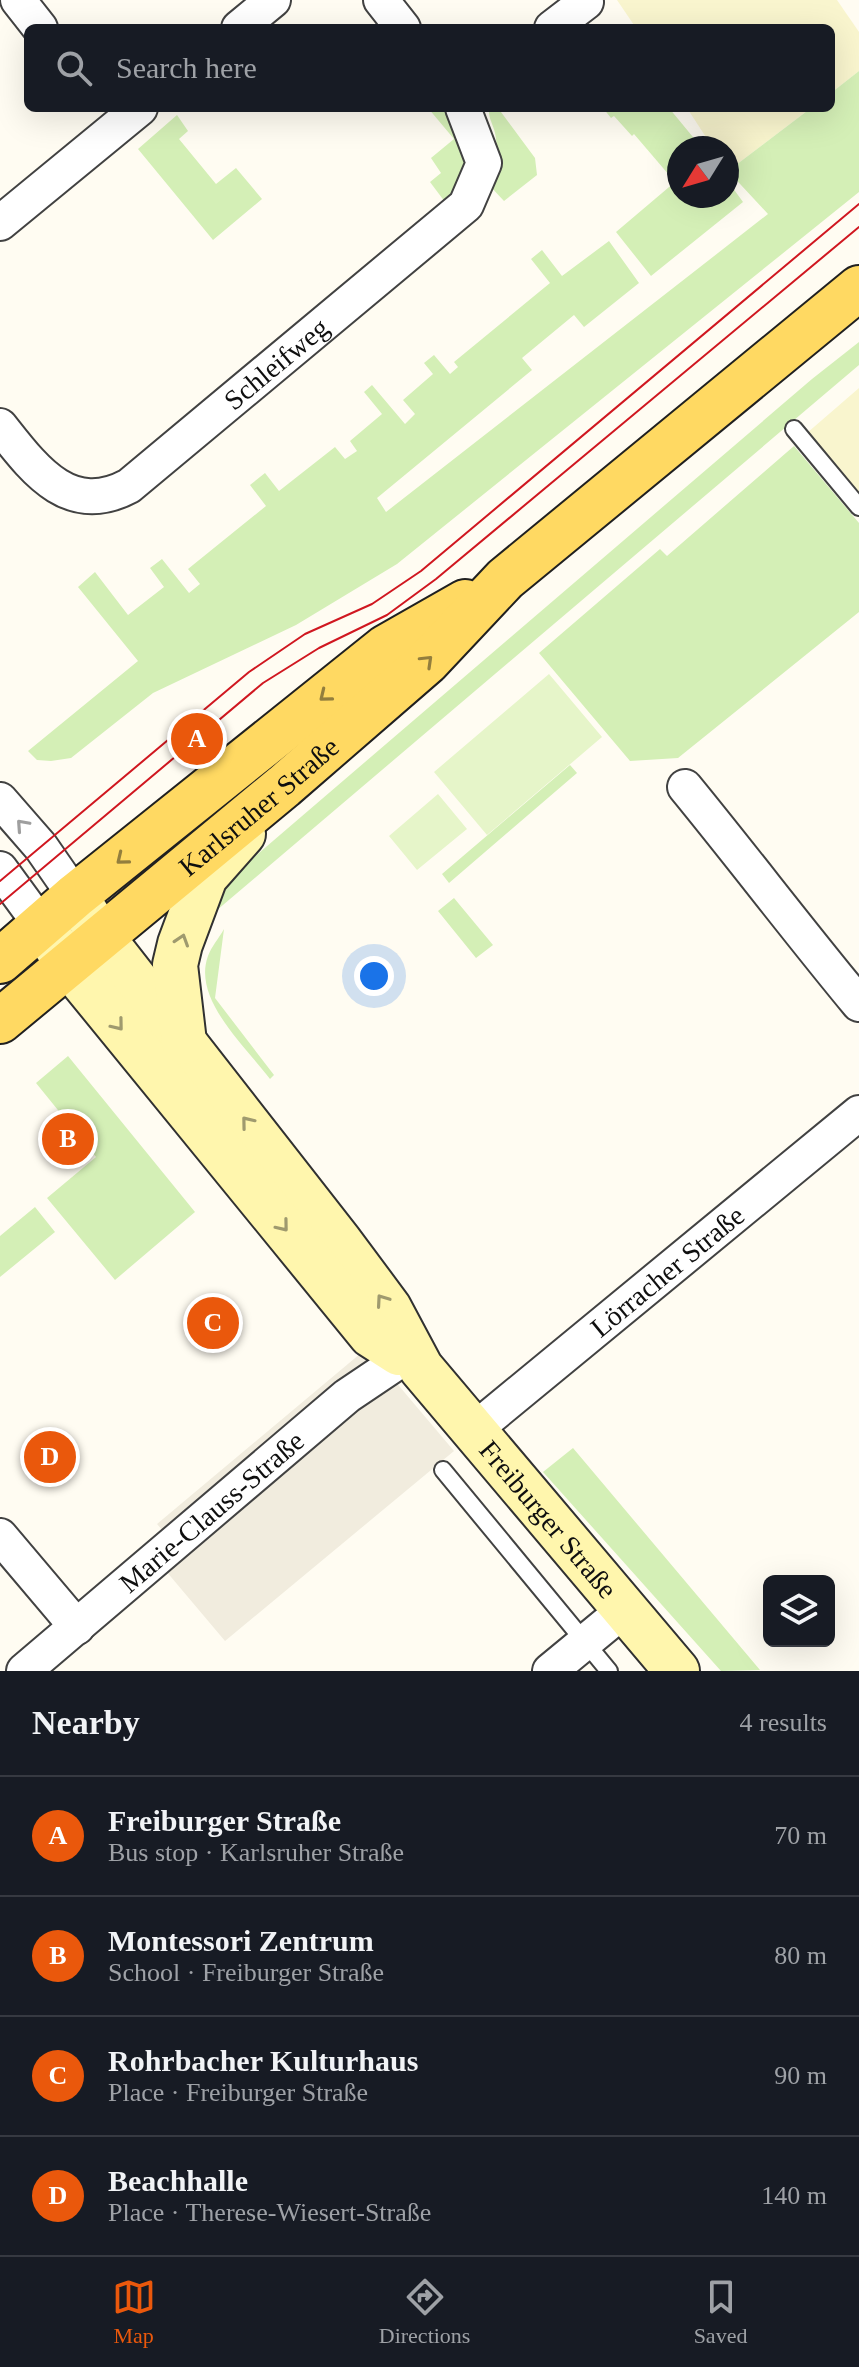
<!DOCTYPE html>
<html lang="en">
<head>
<meta charset="utf-8">
<style>
	:root { --surface:#171b24; --page:#20242c; --text:#f1f3f6; --muted:#9ea1a6; --line:#363941; --accent:#ea580c }
	body { margin:0; font-family:"Times New Roman",serif; background:var(--page); color:var(--text) }
	.controls { position:absolute; right:24px; bottom:24px; display:grid; overflow:hidden; border-radius:12px; box-shadow:0 8px 32px #0002 }
	.controls button { width:72px; height:72px; display:grid; place-items:center; padding:0; border:0; border-bottom:2px solid var(--line); background:var(--surface); color:var(--text); font:40px sans-serif }
	.compass { position:absolute; left:667px; top:136px; width:72px; height:72px; border-radius:50%; background:var(--surface); box-shadow:0 8px 32px #0002; rotate:233deg }
	.you { position:absolute; left:374px; top:976px; width:28px; height:28px; margin:-20px; border:6px solid #fff; border-radius:50%; background:#1a73e8; box-shadow:0 0 0 12px #1a73e833 }
	.badge { display:grid; place-items:center; width:52px; height:52px; border-radius:50%; background:var(--accent); color:#fff; font-size:26px; font-weight:700 }
	.pin { position:absolute; translate:-50% -50%; border:4px solid #fff; box-shadow:0 2px 8px #0006 }
	.list { margin:0; padding:0; list-style:none }
	h2 { display:flex; justify-content:space-between; align-items:center; height:104px; margin:0; padding:0 32px; font-size:34px }
	h2 small { font-size:26px; font-weight:400; color:var(--muted) }
	.list li { display:grid; grid-template-columns:52px 1fr auto; gap:24px; align-items:center; box-sizing:border-box; height:120px; padding:0 32px; border-top:2px solid var(--line) }
	.list b { display:block; font-size:30px; white-space:nowrap }
	.list p { margin:0; font-size:26px; white-space:nowrap; color:var(--muted) }
	.list em { font-size:26px; font-style:normal; color:var(--muted) }
	.icon { flex:none; width:44px; height:44px; fill:none; stroke:currentColor; stroke-width:2; stroke-linecap:round; stroke-linejoin:round }
	.map { position:relative; flex:none; width:859px; height:1671px; overflow:hidden }
	.search { position:absolute; background:var(--surface); box-shadow:0 8px 32px #0002; left:24px; right:24px; top:24px; height:88px; display:flex; align-items:center; gap:20px; box-sizing:border-box; padding:0 28px; border-radius:12px; color:var(--muted); font-size:30px }
	.sheet { height:584px; background:var(--surface) }
	nav { display:flex; justify-content:space-around; align-items:center; box-sizing:border-box; height:112px; border-top:2px solid var(--line); background:var(--surface); font-size:22px; color:var(--muted) }
	nav a { display:grid; justify-items:center; gap:4px }
	nav .on { color:var(--accent) }
	.map>svg:first-child { display:block }
	.farmland { fill:#f9f5ce }
	.green { fill:#d4efb6 }
	.pitch { fill:#e6f5c9 }
	.plaza { fill:#f1ecde }
	.lines { fill:none; stroke-linecap:round; stroke-linejoin:round }
	.lane-casing { stroke:#424242; stroke-width:20 }
	.street-casing { stroke:#424242; stroke-width:38 }
	.secondary-casing { stroke:#313131; stroke-width:48 }
	.primary-casing { stroke:#202020; stroke-width:48 }
	.lane { stroke:#fff; stroke-width:16 }
	.street { stroke:#fff; stroke-width:34 }
	.secondary { stroke:#fff6ad; stroke-width:44 }
	.primary { stroke:#ffd962; stroke-width:44 }
	.tram { stroke:#d01720; stroke-width:2 }
	.oneway { stroke:#937e3d }
	.oneway2 { stroke:#9f9f9f }
	.oneway3 { stroke:#9f9a6e }
	.labels { text-anchor:middle; stroke-width:8; stroke-linejoin:round; paint-order:stroke }
	.street-label { font-size:28px; fill:#0f0f0f; stroke:#fff }
</style>
</head>
<body>
<div class="map">
<svg width="859" height="1671" viewBox="0 0 859 1671">
	<rect width="100%" height="100%" fill="#fffcf2"/>
	<path class="farmland" d="M617 0H837L859 32V71L831 93V28H636Z
		M687 108H811L728 171 727 148H713Z
		M859 388V494L807 433Z"/>
	<path class="green" d="M859 71V192L397 564 296 625 153 693 71 758 51 761 37 760 28 751 138 661 78 587 95 572 128 615 164 587 150 568 162 559 189 593 200 584 188 569 266 506 250 485 265 473 279 491 335 447 345 459 357 451 350 441 382 414 364 392 372 385 405 424 415 414 403 400 433 374 424 363 434 355 450 374 458 367 454 362 550 283 531 259 542 250 562 276 609 241 639 283 584 327 574 315 522 358 532 370 377 498 386 512 768 214 728 171 811 108H831V93Z
		M428 108H450C462 144 478 172 445 202L430 182 441 173 431 158 454 139Z
		M489 108H498L535 158 537 175 504 201 489 185C494 168 499 151 495 133 493 124 488 118 489 108Z
		M603 108H669L702 148H679V196H727V180L743 202 651 276 616 232 675 182 634 134 632 136 614 116 611 118Z
		M177 115 188 131 179 139 216 184 236 168 262 199 213 240 138 149Z
		M859 342V365L210 916 211 894 812 379Z
		M794 446 859 523V612L678 758 630 761 539 653 660 549 667 556Z
		M570 765 577 773 449 883 442 874Z
		M454 898 493 945 476 958 438 911Z
		M224 929 215 998 274 1075 270 1079C246 1047 192 999 208 956 211 947 219 938 224 929Z
		M68 1056 195 1212 115 1280 47 1198 96 1157 36 1083Z
		M35 1207 55 1232 0 1277V1236Z
		M573 1448 760 1670 721 1671 543 1472Z"/>
	<path class="pitch" d="M549 674 602 737 487 835 434 772Z
		M438 794 467 829 417 870 389 836Z"/>
	<path class="plaza" d="M367 1348 454 1451 225 1641 155 1558 169 1538 157 1524Z"/>
	<g class="lines">
		<defs>
			<path id="lane" d="M794 429 859 507
				M443 1470 609 1671"/>
			<g id="street">
				<path d="M18 0 40 28"/>
				<path d="M381 0 403 28"/>
				<path d="M239 28 273 0"/>
				<path d="M552 28 586 2"/>
				<path d="M0 223 140 108"/>
				<path id="s1" d="M0 426C34 469 69 518 129 486L466 205 484 163 463 108"/>
				<path d="M685 787C744 859 800 933 859 1004"/>
				<path d="M0 800 41 847 75 896"/>
				<path d="M0 869 41 925"/>
				<path id="s2" d="M474 1430 859 1113"/>
				<path d="M0 1536 77 1627"/>
				<path id="s3" d="M24 1671 347 1396 405 1357"/>
				<path d="M550 1671 624 1610"/>
			</g>
			<g id="secondary">
				<path id="s4" d="M75 896 101 936 340 1242 389 1308 421 1368 677 1671"/>
				<path d="M46 932 69 965 371 1335 399 1353"/>
				<path d="M184 1042 175 965 180 944 205 877 243 834"/>
			</g>
			<g id="primary">
				<path d="M0 961 75 896 386 647 465 602"/>
				<path id="s5" d="M0 1021 284 786 427 662 505 579 859 288"/>
			</g>
		</defs>
		<use href="#lane" class="lane-casing"/>
		<use href="#street" class="street-casing"/>
		<use href="#secondary" class="secondary-casing"/>
		<use href="#primary" class="primary-casing"/>
		<use href="#lane" class="lane"/>
		<use href="#street" class="street"/>
		<use href="#secondary" class="secondary"/>
		<use href="#primary" class="primary"/>
		<path class="tram" d="M0 881 249 672 305 634 372 604 421 571 859 204
			M0 904 263 683 319 648 387 615 436 579 859 227"/>
	</g>
	<defs><path id="oneway-chevron" d="M-2-3.5L2.5 0L-2 3.5" fill="none" stroke-width="1.6" stroke-linecap="round" stroke-linejoin="round" transform="scale(2)"/></defs>
	<g class="oneway">
		<use href="#oneway-chevron" transform="translate(427 661) rotate(-44)"/>
		<use href="#oneway-chevron" transform="translate(325 696) rotate(141)"/>
		<use href="#oneway-chevron" transform="translate(122 859) rotate(141)"/>
	</g>
	<use class="oneway2" href="#oneway-chevron" transform="translate(22 825) rotate(-132)"/>
	<g class="oneway3">
		<use href="#oneway-chevron" transform="translate(182 940) rotate(-72)"/>
		<use href="#oneway-chevron" transform="translate(118 1025) rotate(51)"/>
		<use href="#oneway-chevron" transform="translate(247 1122) rotate(-129)"/>
		<use href="#oneway-chevron" transform="translate(283 1226) rotate(51)"/>
		<use href="#oneway-chevron" transform="translate(382 1300) rotate(-125)"/>
	</g>
	<g class="labels">
		<g class="street-label">
			<text dy="10" stroke="none"><textPath href="#s1" startOffset="350">Schleifweg</textPath></text>
			<text dy="10" stroke="none"><textPath href="#s5" startOffset="336">Karlsruher Straße</textPath></text>
			<text dy="10" stroke="none"><textPath href="#s2" startOffset="250">Lörracher Straße</textPath></text>
			<text dy="10" stroke="none"><textPath href="#s3" startOffset="246">Marie-Clauss-Straße</textPath></text>
			<text dy="10" stroke="none"><textPath href="#s4" startOffset="784">Freiburger Straße</textPath></text>
		</g>
	</g>
</svg>
<div class="controls">
<button><svg class="icon" aria-label="layers" viewBox="0 0 24 24"><path d="M12 4l9 5-9 5-9-5zM3 14l9 5 9-5"/></svg></button>
</div>
<svg class="compass" viewBox="-18 -18 36 36"><path d="M0-13l5 13h-10z" fill="#e53935"/><path d="M0 13l5-13h-10z" fill="#9ea1a6"/></svg>
<div class="you"></div>
<div class="pin badge" style="left:197px;top:739px">A</div>
<div class="pin badge" style="left:68px;top:1139px">B</div>
<div class="pin badge" style="left:213px;top:1323px">C</div>
<div class="pin badge" style="left:50px;top:1457px">D</div>
<div class="search"><svg class="icon" aria-label="search" viewBox="0 0 24 24"><circle cx="10" cy="10" r="6"/><path d="M15 15l6 6"/></svg>Search here</div>
</div>
<section class="sheet">
<h2>Nearby<small>4 results</small></h2>
<ul class="list">
<li><span class="badge">A</span><div><b>Freiburger Straße</b><p>Bus stop · Karlsruher Straße</p></div><em>70 m</em></li>
<li><span class="badge">B</span><div><b>Montessori Zentrum</b><p>School · Freiburger Straße</p></div><em>80 m</em></li>
<li><span class="badge">C</span><div><b>Rohrbacher Kulturhaus</b><p>Place · Freiburger Straße</p></div><em>90 m</em></li>
<li><span class="badge">D</span><div><b>Beachhalle</b><p>Place · Therese-Wiesert-Straße</p></div><em>140 m</em></li>
</ul>
</section>
<nav>
<a class="on"><svg class="icon" aria-label="map" viewBox="0 0 24 24"><path d="M3 6l6-2 6 2 6-2v14l-6 2-6-2-6 2zM9 4v14M15 6v14"/></svg>Map</a>
<a><svg class="icon" aria-label="directions" viewBox="0 0 24 24"><path d="M12 3l9 9-9 9-9-9zM9 14v-3h6M13 9l2 2-2 2"/></svg>Directions</a>
<a><svg class="icon" aria-label="saved" viewBox="0 0 24 24"><path d="M7 4h10v16l-5-4-5 4z"/></svg>Saved</a>
</nav>
</body>
</html>
